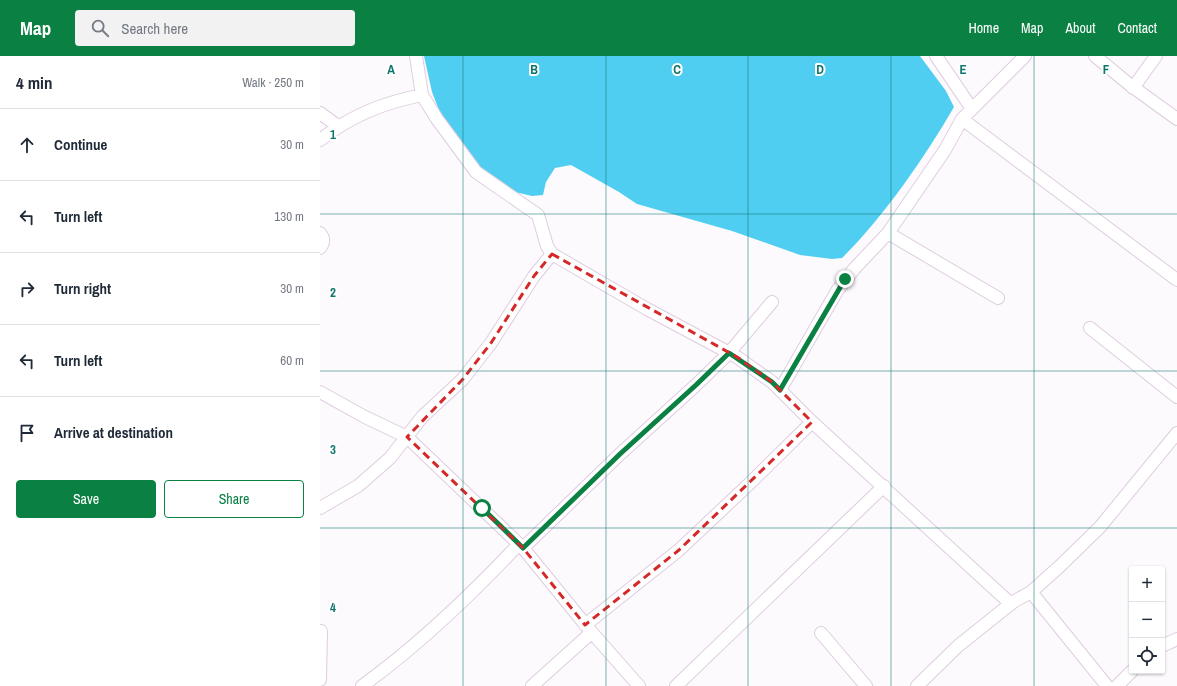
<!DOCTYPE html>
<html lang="en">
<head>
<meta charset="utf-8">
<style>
	:root { --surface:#fff; --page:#f2f2f3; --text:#1f2937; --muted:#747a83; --line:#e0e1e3; --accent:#0b8043 }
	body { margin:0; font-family:"Archivo Narrow",sans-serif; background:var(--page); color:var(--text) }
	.controls { position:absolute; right:12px; bottom:12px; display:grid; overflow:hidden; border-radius:4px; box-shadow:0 1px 3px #0004 }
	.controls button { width:36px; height:36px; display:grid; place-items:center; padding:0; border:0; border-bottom:1px solid var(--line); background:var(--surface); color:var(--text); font:20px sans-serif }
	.stop { position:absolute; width:12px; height:12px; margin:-9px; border:3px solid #0b8043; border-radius:50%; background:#fff }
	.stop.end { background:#0b8043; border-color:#fff; box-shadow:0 1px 4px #0008 }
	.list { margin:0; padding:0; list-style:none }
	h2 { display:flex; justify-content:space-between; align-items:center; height:52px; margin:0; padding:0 16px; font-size:17px }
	h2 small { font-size:13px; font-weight:400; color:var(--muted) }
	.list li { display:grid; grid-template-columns:26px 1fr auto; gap:12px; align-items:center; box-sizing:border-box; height:72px; padding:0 16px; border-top:1px solid var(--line) }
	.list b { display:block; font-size:15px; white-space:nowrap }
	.list em { font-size:13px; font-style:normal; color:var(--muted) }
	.actions { display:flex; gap:8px; padding:12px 16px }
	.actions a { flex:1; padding:9px 0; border:1px solid var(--accent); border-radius:4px; text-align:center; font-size:14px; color:var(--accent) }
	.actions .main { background:var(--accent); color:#fff }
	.icon { flex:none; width:22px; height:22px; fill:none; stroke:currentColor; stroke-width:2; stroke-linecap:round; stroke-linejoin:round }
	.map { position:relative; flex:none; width:857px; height:630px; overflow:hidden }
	header { display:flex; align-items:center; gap:24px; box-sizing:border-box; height:56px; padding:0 20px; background:var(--accent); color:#fff }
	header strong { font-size:19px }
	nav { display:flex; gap:22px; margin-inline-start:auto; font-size:14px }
	.search { width:280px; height:36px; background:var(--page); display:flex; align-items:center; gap:10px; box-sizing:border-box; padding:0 14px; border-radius:4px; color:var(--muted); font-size:15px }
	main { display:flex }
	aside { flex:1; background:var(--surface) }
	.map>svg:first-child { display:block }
	.water { fill:#50cef1 }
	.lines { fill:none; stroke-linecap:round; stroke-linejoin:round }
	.street-casing { stroke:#dfccdf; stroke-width:14 }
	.street { stroke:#fff; stroke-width:12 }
	.route { stroke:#0b8043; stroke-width:5 }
	.marked { fill:none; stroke:#d62828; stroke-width:3; stroke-dasharray:8 5; stroke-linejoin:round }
	.grid { fill:none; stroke:#0f766e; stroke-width:1; stroke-opacity:0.55 }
	.grid-label { font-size:13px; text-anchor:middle; font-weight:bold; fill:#0f766e; stroke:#fff; stroke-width:4; stroke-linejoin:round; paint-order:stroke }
</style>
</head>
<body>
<header>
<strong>Map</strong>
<div class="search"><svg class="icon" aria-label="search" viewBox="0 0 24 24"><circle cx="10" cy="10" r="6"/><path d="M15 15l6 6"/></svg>Search here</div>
<nav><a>Home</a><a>Map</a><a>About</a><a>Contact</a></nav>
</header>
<main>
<aside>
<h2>4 min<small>Walk · 250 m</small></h2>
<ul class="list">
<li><svg class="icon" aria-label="ahead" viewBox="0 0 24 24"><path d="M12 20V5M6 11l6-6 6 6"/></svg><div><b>Continue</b></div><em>30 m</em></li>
<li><svg class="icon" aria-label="left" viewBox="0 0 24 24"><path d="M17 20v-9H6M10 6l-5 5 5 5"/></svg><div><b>Turn left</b></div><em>130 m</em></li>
<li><svg class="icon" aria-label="right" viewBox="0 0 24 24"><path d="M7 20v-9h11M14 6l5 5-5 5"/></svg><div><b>Turn right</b></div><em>30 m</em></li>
<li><svg class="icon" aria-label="left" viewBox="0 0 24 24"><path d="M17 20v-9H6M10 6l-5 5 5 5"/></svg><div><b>Turn left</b></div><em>60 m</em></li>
<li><svg class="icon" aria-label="arrive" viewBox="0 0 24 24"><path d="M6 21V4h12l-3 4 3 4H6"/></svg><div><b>Arrive at destination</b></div></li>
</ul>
<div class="actions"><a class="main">Save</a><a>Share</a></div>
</aside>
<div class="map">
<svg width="857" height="630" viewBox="0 0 857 630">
	<rect width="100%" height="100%" fill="#fdfafe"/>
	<path class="water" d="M104 0H600L626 35 634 51C605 101 563 162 522 202L512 203 480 199 412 175 317 148 299 136 251 109 235 112 226 126 223 139 212 140 195 136 162 115 124 67 112 36Z"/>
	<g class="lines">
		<defs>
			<path id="street" d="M96 0 102 39 117 63 156 116 218 159 227 190 232 198 327 253 417 301 452 326 491 365 691 548
				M616 0 652 53
				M775 0 810 29 857 63
				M813 32 836 0
				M0 57 18 70
				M642 63 857 224
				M0 84C32 59 63 47 102 39
				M0 177C4 182 4 187 0 192
				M568 177 678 242
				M770 272 857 341
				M460 334 517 235 534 213 568 177 625 94 642 63 705 0
				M0 336 45 361 87 381 203 492 268 572 319 630
				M0 452 38 430 70 402 102 361 143 323 171 287 214 220 232 198
				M203 492 300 398 376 329 409 297 452 246
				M711 536 787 630
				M265 569 359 494 428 429 492 366
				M501 577 546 630
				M842 590 857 583
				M0 624 1 575
				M42 630C99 589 151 539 199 488
				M212 630 271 577
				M356 630 564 430
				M597 630 638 590 693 546 711 536 740 510 780 471 857 377
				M797 630 812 615"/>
		</defs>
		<use href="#street" class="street-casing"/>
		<use href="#street" class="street"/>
	</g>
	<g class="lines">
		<path class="route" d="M162 452 203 492 300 398 376 329 409 297 452 326 460 334 525 223"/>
	</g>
	<path class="marked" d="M232 198 417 301 452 326 492 366 359 494 265 569 203 492 87 381 143 323 171 287 214 220Z"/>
	<path class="grid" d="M143 0V630M286 0V630M428 0V630M571 0V630M714 0V630M0 158H857M0 315H857M0 472H857"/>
	<g class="grid-label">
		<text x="71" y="18">A</text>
		<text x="214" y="18">B</text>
		<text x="357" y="18">C</text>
		<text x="500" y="18">D</text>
		<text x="643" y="18">E</text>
		<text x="786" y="18">F</text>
		<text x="13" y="83">1</text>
		<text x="13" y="241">2</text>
		<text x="13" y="398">3</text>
		<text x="13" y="556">4</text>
	</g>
</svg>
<div class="controls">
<button>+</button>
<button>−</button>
<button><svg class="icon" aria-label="locate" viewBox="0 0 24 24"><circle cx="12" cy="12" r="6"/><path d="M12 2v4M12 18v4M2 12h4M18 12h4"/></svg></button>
</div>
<div class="stop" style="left:162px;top:452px"></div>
<div class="stop end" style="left:525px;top:223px"></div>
</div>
</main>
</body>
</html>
